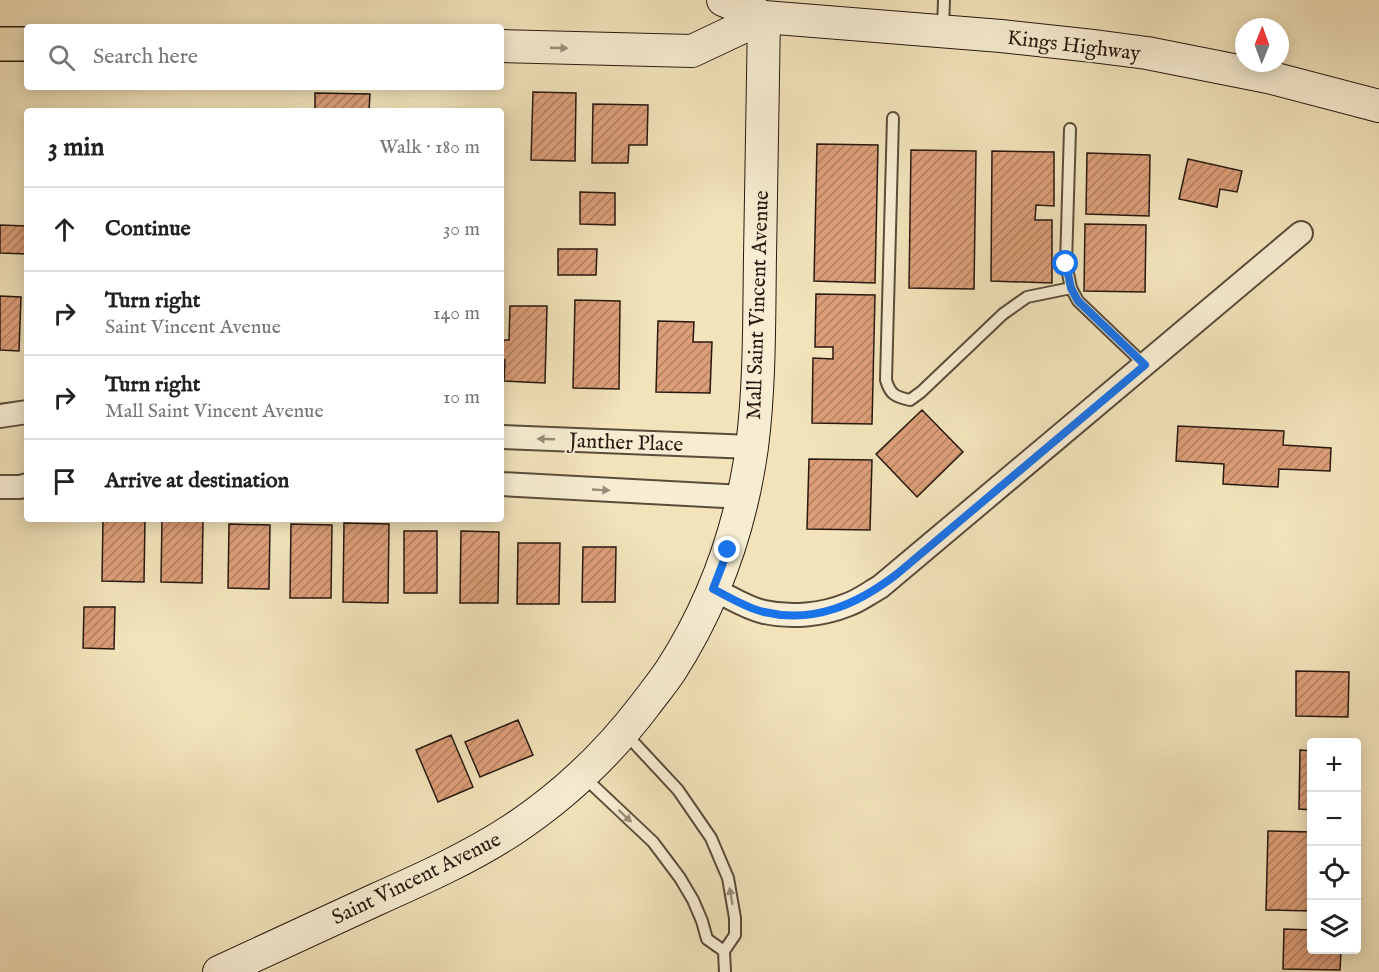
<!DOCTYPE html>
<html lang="en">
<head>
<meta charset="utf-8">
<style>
	:root { --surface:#fff; --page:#f2f2f2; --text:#222; --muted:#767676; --line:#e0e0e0 }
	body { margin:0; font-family:"IM FELL English",serif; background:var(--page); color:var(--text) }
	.controls { position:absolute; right:18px; bottom:18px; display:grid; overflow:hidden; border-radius:6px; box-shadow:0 3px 15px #0003 }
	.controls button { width:54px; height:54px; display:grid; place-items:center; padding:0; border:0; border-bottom:2px solid var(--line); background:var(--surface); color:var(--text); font:30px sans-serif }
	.compass { position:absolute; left:1235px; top:18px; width:54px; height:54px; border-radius:50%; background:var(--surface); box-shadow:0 3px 15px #0003; rotate:1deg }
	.stop { position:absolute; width:18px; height:18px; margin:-14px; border:4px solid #1a73e8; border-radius:50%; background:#fff }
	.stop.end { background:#1a73e8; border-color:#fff; box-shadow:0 2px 6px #0008 }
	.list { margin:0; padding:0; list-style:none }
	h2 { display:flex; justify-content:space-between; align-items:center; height:78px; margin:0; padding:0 24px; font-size:26px }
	h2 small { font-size:20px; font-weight:400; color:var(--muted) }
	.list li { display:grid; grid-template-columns:39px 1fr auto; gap:18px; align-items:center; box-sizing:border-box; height:84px; padding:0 24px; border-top:2px solid var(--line) }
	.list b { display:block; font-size:22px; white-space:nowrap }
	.list p { margin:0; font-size:20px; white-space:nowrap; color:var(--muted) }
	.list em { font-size:20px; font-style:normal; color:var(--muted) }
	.icon { flex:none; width:33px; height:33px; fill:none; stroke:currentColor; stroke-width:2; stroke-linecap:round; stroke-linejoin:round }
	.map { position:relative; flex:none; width:1379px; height:972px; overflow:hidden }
	.search { position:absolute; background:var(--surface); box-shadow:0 3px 15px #0003; left:24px; top:24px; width:480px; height:66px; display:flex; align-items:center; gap:15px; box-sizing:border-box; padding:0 21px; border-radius:6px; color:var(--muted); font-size:22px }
	.panel { position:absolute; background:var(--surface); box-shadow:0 3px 15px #0003; left:24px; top:108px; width:480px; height:414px; border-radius:6px }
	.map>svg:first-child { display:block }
	.building { fill:url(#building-hatch); stroke:#271911; stroke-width:1.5 }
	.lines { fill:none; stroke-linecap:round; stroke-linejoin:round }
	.lane-casing { stroke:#5a4c3b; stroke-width:14 }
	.street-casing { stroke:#5a4c3b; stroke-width:26 }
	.secondary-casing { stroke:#271911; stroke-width:34 }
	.highway-casing { stroke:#271911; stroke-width:36 }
	.lane { stroke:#f7edd2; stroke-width:10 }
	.street { stroke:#f7edd2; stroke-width:22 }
	.secondary { stroke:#f7edd2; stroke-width:32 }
	.highway { stroke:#f2e3ba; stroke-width:33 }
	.oneway { fill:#998e7b }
	.route { stroke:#1a73e8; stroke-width:8 }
	.labels { text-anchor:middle; stroke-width:4.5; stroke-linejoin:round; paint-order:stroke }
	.street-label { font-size:21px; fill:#271911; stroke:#f7edd2 }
</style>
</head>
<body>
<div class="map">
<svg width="1379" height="972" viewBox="0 0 1379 972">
	<defs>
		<pattern id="building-hatch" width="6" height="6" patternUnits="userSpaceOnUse" patternTransform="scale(1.5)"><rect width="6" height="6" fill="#dc9e78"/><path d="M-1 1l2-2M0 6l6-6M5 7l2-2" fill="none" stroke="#b28061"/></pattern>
	</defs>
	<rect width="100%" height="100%" fill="#f2e3ba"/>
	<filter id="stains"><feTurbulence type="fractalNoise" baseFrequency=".00333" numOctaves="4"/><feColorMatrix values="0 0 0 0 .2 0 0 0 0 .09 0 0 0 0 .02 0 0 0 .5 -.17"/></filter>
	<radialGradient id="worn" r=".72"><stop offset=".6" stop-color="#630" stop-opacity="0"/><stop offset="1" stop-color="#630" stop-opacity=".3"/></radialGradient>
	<path class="building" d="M533 92 576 93 575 161 531 160Z
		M315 93 370 94 369 111H315Z
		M593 104 648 105 647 145H629L628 163H592Z
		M817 144 878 145 875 283 814 281Z
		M911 150 976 151 974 289 909 288Z
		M992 151 1054 152V206L1036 205 1035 220H1052V283L991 281Z
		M1087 153 1150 155 1149 216 1086 214Z
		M1188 159 1242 171 1237 192 1220 189 1217 207 1179 199Z
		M580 192 615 193V225L580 224Z
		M1085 224 1146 225 1145 292 1084 291Z
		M0 225 27 226V254L0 253Z
		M558 249H597L596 275H558Z
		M816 294 875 295 872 424 812 423 813 358 833 359V347H815Z
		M0 296 21 297 19 351 0 350Z
		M575 300 620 301 619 389 573 388Z
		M510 306H547L545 383 504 381 505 360H501V340H509Z
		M658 321 694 322 693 342H712L710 393 656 392Z
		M922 410 963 452 917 497 876 454Z
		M1178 426 1284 431 1283 445 1331 448 1330 471 1279 469 1278 487 1223 484 1224 464 1176 461Z
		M809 459 872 460 870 530 807 529Z
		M103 519H145L144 582 102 581Z
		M162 519 203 520 202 583 161 582Z
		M344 523 389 524 388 603 343 602Z
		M229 524 270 525 269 589 228 588Z
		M291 524 332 525 331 598H290Z
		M404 531H437V593H404Z
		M461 531 499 532 498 603H460Z
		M518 543H560L559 604H517Z
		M583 547H616L615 602H582Z
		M84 607H115L114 649 83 648Z
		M1296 671 1349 672 1348 717 1296 716Z
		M518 720 533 755 480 777 465 742Z
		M451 735 473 787 438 802 416 750Z
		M1300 750 1312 751V810L1299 809Z
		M1268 831 1312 832V911L1266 910Z
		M1284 929 1312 930V950H1341L1340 970 1283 969Z"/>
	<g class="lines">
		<defs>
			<path id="lane" d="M943 28 944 0
				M893 118 886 380C890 394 895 397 910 400L921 392 1003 314 1027 297 1071 288
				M1070 129 1066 264 1071 288 1078 301 1145 365
				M624 732 678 790 711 838 728 878 735 918V935L724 951 725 972
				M583 776 653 842 680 878 693 900 702 921 707 939 724 951"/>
			<path id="street" d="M0 416 27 412
				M501 437 752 447
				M501 484 743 497
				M0 487H20L27 485
				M713 589C730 597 746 608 764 612 791 618 822 615 847 605 859 601 869 593 880 587L1301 233"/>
			<path id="secondary" d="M723 0 764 17 1001 36 1093 46 1147 53 1268 77 1379 106
				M501 46 692 51 764 17
				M219 972C271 948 323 924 375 900 422 879 469 858 512 830 565 795 607 755 645 705 654 693 663 682 671 670 714 603 741 526 752 447 760 384 759 319 760 256 761 176 763 97 764 17"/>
			<path id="highway" d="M0 44H27"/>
		</defs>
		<use href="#lane" class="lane-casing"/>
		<use href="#street" class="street-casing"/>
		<use href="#secondary" class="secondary-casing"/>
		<use href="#highway" class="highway-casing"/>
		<use href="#lane" class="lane"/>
		<use href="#street" class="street"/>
		<use href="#secondary" class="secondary"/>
		<use href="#highway" class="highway"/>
	</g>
	<defs><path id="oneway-solid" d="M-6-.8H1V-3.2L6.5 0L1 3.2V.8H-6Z" transform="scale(1.5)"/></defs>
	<g class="oneway">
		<use href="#oneway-solid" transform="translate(559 48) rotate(2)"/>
		<use href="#oneway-solid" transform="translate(546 439) rotate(-178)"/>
		<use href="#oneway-solid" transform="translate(601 490) rotate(3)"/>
		<use href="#oneway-solid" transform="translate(625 816) rotate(43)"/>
		<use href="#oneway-solid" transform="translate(731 896) rotate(-100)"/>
	</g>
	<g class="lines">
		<path class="route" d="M728 550 713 589C729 597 746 608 764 612 814 624 858 604 897 574L1145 365 1078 301 1071 288 1066 264"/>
	</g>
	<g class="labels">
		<g class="street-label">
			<text transform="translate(1074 45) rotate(7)" y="7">Kings Highway</text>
			<text transform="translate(757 305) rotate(-88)" y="7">Mall Saint Vincent Avenue</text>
			<text transform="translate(626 442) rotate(2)" y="7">Janther Place</text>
			<text transform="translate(416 878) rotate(-26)" y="7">Saint Vincent Avenue</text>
		</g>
	</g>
	<rect width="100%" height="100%" filter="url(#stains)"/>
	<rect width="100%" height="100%" fill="url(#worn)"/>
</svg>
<div class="controls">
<button>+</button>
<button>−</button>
<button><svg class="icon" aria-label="locate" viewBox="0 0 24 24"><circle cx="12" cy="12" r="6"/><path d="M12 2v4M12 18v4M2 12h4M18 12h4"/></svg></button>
<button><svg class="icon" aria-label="layers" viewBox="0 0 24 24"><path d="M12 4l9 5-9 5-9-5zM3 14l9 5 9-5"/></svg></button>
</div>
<svg class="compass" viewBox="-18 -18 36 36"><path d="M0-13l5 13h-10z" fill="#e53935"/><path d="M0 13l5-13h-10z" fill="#767676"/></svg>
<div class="stop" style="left:1066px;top:264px"></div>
<div class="stop end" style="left:728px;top:550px"></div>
<div class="search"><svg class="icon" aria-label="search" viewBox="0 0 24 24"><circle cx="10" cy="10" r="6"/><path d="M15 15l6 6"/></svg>Search here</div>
<section class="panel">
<h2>3 min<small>Walk · 180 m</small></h2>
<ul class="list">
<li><svg class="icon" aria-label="ahead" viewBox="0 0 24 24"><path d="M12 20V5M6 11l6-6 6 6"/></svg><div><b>Continue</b></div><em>30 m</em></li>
<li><svg class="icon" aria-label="right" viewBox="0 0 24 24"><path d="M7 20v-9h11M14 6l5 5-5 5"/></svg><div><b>Turn right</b><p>Saint Vincent Avenue</p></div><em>140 m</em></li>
<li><svg class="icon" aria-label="right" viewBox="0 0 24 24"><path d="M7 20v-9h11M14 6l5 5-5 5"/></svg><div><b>Turn right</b><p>Mall Saint Vincent Avenue</p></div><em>10 m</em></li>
<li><svg class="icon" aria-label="arrive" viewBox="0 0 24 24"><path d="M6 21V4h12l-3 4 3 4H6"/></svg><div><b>Arrive at destination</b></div></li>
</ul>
</section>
</div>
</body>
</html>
